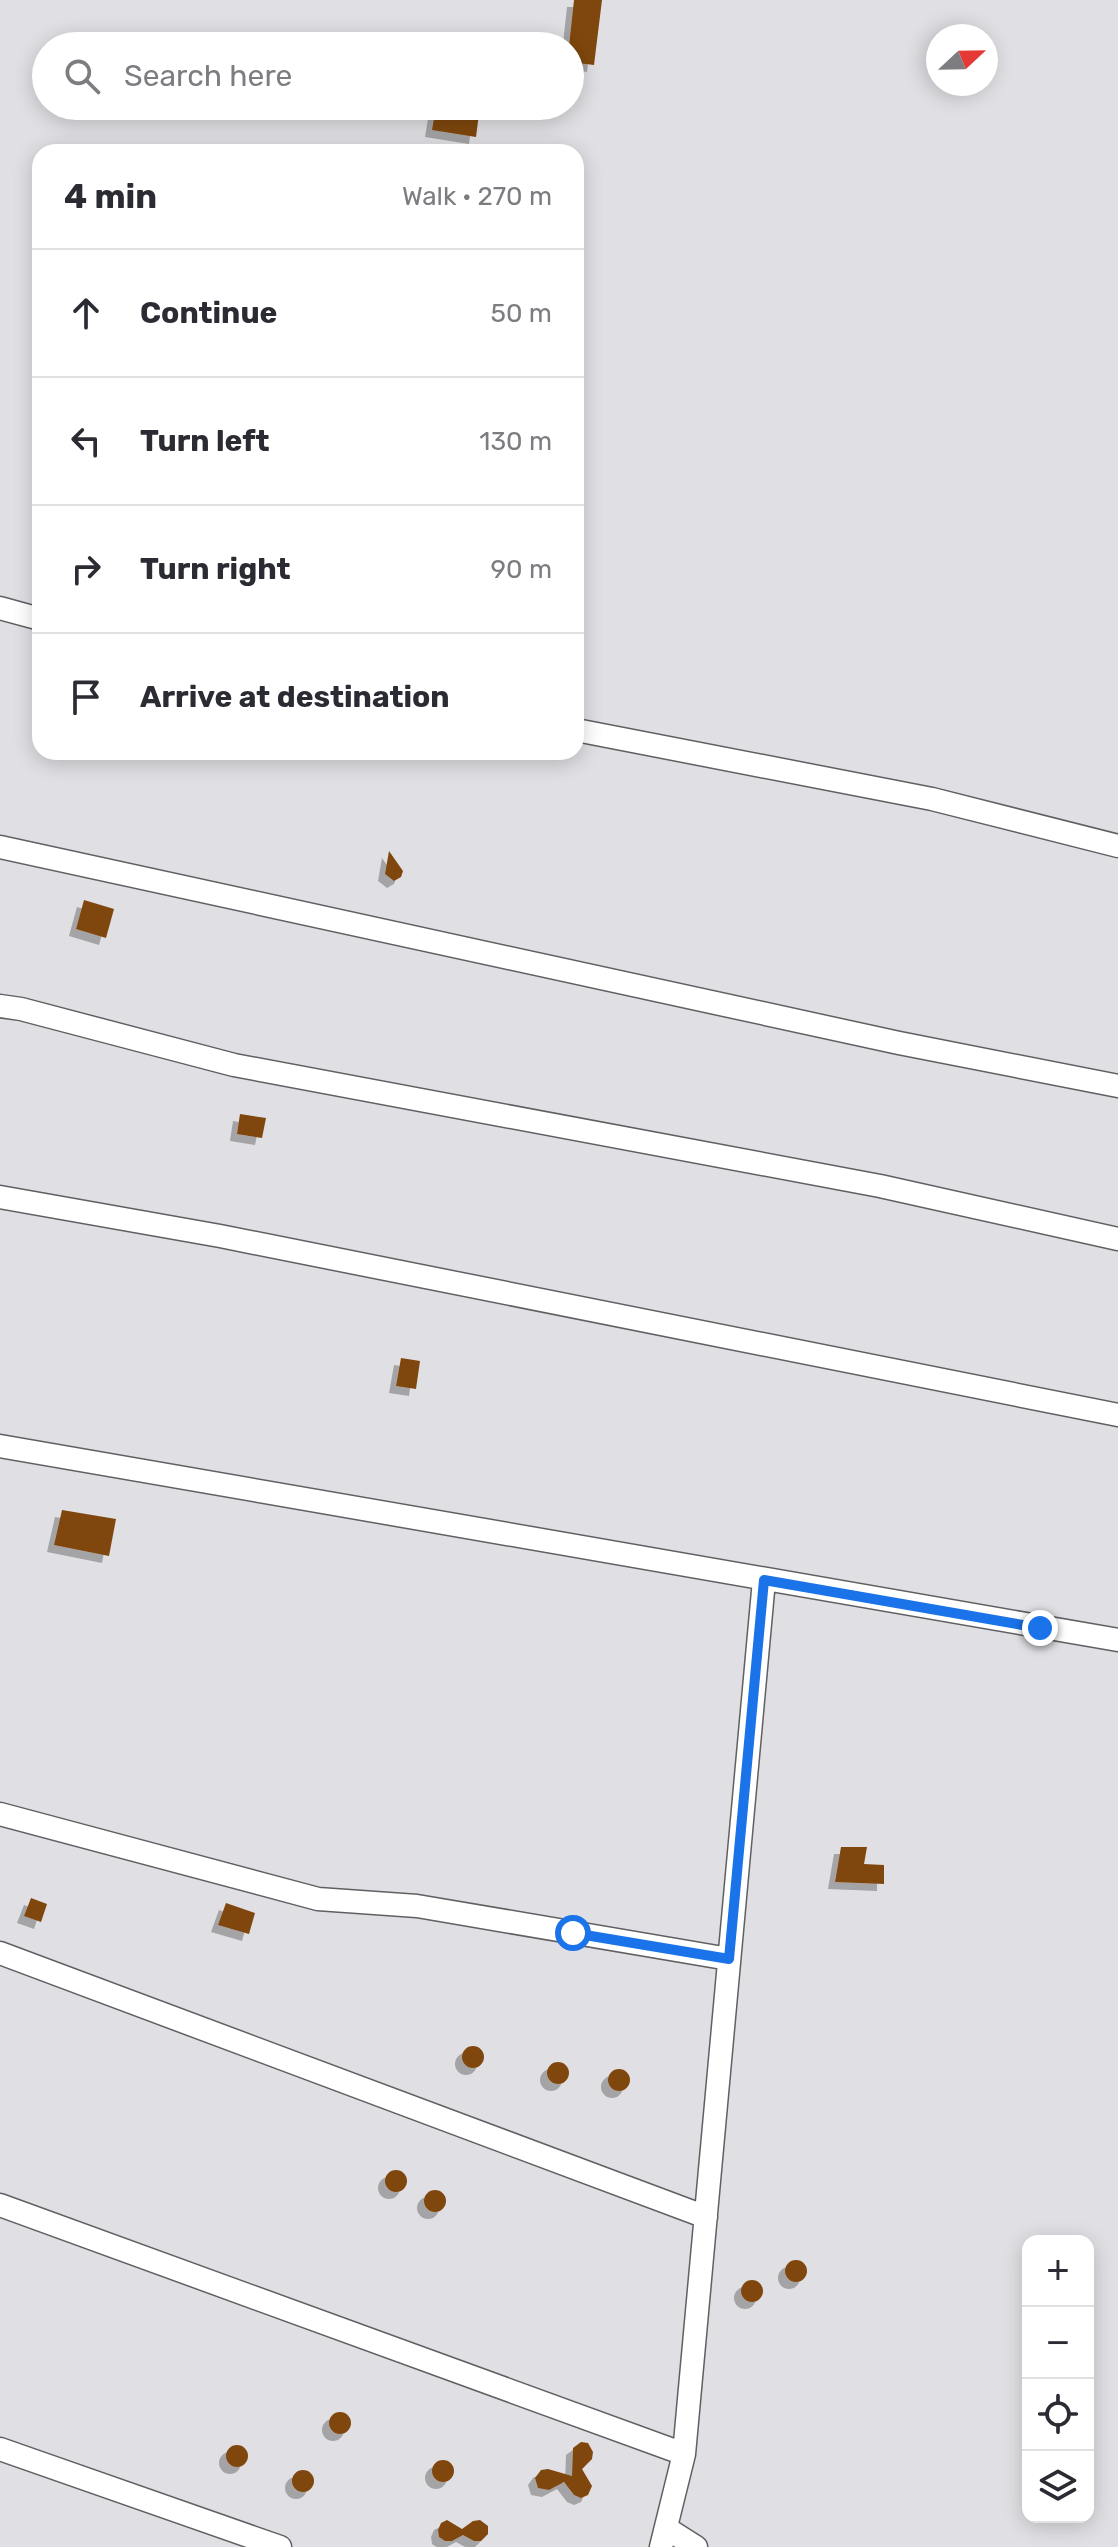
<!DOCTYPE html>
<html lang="en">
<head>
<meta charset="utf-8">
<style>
	:root { --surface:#fff; --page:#f7f7f7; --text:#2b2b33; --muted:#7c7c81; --line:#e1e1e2 }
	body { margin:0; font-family:Rubik,sans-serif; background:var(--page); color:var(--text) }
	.controls { position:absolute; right:24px; bottom:24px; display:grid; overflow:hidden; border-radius:16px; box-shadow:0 4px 20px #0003 }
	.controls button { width:72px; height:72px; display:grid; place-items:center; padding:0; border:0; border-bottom:2px solid var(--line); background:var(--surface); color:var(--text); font:40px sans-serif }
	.compass { position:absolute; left:926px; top:24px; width:72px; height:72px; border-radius:50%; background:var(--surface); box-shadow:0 4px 20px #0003; rotate:68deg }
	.stop { position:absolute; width:24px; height:24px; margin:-18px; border:6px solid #1a73e8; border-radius:50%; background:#fff }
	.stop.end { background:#1a73e8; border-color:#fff; box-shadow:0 2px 8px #0008 }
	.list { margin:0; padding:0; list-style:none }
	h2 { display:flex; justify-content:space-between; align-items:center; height:104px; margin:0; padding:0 32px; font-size:34px }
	h2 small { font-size:26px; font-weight:400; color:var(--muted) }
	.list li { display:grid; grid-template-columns:52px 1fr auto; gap:24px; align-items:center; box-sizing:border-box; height:128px; padding:0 32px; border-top:2px solid var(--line) }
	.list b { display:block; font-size:30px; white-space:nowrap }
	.list em { font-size:26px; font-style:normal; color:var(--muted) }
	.icon { flex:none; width:44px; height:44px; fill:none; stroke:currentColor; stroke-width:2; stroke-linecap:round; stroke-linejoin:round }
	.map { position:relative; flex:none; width:1118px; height:2547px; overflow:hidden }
	.search { position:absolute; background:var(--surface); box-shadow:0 4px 20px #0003; left:32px; top:32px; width:552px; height:88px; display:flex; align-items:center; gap:20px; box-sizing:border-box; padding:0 28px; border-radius:44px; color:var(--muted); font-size:30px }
	.panel { position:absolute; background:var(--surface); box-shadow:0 4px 20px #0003; left:32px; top:144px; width:552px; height:616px; border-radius:24px }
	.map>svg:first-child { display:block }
	.building { fill:#7f470e; filter:url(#shadow) }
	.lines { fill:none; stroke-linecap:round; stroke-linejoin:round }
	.minor-casing { stroke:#605f62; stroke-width:25 }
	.minor { stroke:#fff; stroke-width:22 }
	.route { stroke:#1a73e8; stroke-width:10 }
</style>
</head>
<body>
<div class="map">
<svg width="1118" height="2547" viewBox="0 0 1118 2547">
	<defs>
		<filter id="shadow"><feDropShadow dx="-7" dy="7" stdDeviation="0" flood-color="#0004"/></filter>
	</defs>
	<rect width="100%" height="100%" fill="#e0dfe3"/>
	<path class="building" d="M574 0H602L594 65 570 62 569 46Z
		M436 106H480L476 137 432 130Z
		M389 851 403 871 401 877 394 881 385 874Z
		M84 900 114 909 106 938 76 929Z
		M240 1114 266 1118 262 1138 237 1134Z
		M401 1358 420 1361 416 1389 396 1386Z
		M62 1510 116 1519 109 1556 54 1545Z
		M841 1847H867L864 1864 884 1865V1884L835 1882Z
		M31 1898 47 1904 41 1922 24 1916Z
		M226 1903 255 1913 249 1934 218 1925Z
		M462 2057a11 11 0 1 1 22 0a11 11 0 1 1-22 0Z
		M547 2073a11 11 0 1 1 22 0a11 11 0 1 1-22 0Z
		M608 2080a11 11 0 1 1 22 0a11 11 0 1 1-22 0Z
		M385 2181a11 11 0 1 1 22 0a11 11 0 1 1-22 0Z
		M424 2201a11 11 0 1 1 22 0a11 11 0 1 1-22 0Z
		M785 2271a11 11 0 1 1 22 0a11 11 0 1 1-22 0Z
		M741 2291a11 11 0 1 1 22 0a11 11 0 1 1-22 0Z
		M329 2423a11 11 0 1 1 22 0a11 11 0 1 1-22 0Z
		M581 2442 588 2443 593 2452 592 2459 582 2469 592 2486 588 2495 581 2498 574 2495 564 2482 549 2490 538 2488 535 2478 541 2470 548 2469 572 2476 573 2448Z
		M226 2456a11 11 0 1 1 22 0a11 11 0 1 1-22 0Z
		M432 2471a11 11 0 1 1 22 0a11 11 0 1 1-22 0Z
		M292 2481a11 11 0 1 1 22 0a11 11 0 1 1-22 0Z
		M447 2520 462 2529 473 2521 480 2520 488 2526V2534L481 2541H474L463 2535 452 2541H445L439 2537 438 2530 441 2523Z"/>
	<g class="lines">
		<defs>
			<path id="minor" d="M0 608 40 619
				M576 730 932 799 1118 846
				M0 847 899 1043 1118 1086
				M0 1006 21 1009 234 1065 880 1186 1118 1239
				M0 1197 220 1236 1118 1415
				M0 1446 1118 1640
				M0 1814 318 1899 417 1906 729 1959
				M0 1953 706 2217
				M0 2205 684 2454
				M0 2449 280 2547
				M666 2528 696 2547
				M661 2547 684 2454 764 1580"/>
		</defs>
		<use href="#minor" class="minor-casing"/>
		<use href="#minor" class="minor"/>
	</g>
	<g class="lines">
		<path class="route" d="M573 1933 729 1959 764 1580 1040 1628"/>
	</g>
</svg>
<div class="controls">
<button>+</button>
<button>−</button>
<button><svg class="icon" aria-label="locate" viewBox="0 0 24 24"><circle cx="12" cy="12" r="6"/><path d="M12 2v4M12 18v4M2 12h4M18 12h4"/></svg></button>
<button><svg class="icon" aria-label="layers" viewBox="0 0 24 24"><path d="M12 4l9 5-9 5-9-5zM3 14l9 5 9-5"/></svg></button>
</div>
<svg class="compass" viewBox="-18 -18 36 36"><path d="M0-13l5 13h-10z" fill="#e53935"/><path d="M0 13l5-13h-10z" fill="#7c7c81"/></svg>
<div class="stop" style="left:573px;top:1933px"></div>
<div class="stop end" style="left:1040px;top:1628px"></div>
<div class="search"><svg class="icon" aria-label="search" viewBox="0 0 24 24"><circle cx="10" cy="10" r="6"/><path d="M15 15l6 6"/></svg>Search here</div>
<section class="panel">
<h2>4 min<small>Walk · 270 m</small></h2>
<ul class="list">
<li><svg class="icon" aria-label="ahead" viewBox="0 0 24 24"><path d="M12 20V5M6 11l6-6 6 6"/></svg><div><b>Continue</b></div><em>50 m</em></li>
<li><svg class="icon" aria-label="left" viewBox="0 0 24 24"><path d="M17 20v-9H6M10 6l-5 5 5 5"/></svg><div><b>Turn left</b></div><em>130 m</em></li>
<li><svg class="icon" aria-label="right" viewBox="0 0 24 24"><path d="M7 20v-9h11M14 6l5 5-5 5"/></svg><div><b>Turn right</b></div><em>90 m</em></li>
<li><svg class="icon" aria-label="arrive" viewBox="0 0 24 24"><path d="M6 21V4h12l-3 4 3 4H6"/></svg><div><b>Arrive at destination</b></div></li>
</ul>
</section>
</div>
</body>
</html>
